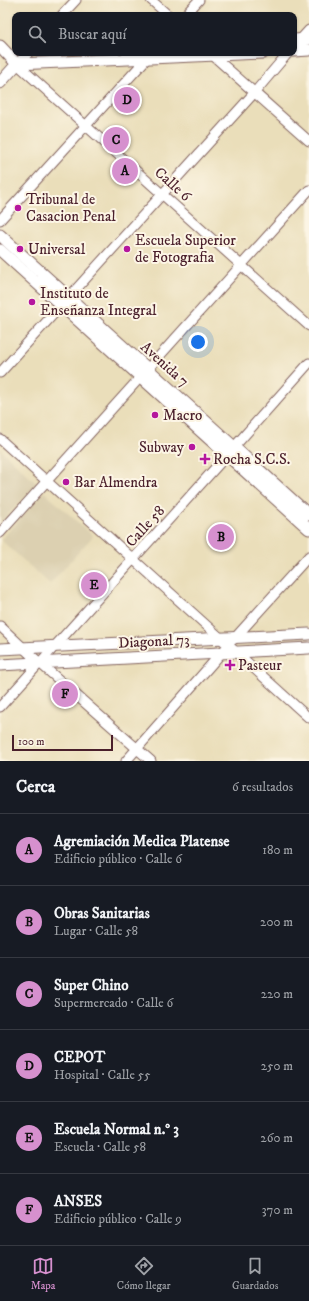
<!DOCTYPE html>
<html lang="es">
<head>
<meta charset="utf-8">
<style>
	:root { --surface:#171b24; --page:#242831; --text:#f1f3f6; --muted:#9ea1a6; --line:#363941; --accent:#d690ce }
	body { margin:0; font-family:"IM FELL DW Pica",serif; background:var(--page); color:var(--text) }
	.scale { position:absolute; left:12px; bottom:10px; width:101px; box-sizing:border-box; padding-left:4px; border:2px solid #4a1f2b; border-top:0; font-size:11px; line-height:14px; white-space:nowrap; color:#4a1f2b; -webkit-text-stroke:3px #fcf5e5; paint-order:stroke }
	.you { position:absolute; left:198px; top:342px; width:14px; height:14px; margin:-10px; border:3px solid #fff; border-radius:50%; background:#1a73e8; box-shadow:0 0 0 6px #1a73e833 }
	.badge { display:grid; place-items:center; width:26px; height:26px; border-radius:50%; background:var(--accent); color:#111; font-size:13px; font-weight:700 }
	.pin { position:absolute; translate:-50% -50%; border:2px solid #fff; box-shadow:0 1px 4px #0006 }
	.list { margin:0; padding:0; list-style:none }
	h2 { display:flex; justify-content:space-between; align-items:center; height:52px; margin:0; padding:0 16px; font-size:17px }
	h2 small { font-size:13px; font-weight:400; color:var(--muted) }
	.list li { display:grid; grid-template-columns:26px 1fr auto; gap:12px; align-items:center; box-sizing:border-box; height:72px; padding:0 16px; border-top:1px solid var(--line) }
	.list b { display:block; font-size:15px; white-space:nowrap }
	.list p { margin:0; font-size:13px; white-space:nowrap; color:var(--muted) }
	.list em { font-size:13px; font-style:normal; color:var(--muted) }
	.icon { flex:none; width:22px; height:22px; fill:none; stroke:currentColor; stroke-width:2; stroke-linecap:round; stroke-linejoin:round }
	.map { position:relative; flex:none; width:309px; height:761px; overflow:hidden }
	.search { position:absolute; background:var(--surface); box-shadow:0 1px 3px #0004; left:12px; right:12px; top:12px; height:44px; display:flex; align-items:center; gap:10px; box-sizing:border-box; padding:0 14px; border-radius:8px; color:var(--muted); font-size:15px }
	.sheet { height:484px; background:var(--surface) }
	nav { display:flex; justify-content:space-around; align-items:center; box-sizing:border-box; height:56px; border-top:1px solid var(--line); background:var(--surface); font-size:11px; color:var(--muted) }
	nav a { display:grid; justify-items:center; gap:2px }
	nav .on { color:var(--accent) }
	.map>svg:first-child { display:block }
	.built { fill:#dcd0b1 }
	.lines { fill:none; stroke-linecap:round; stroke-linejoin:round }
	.minor-casing { stroke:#82625d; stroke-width:11 }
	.major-casing { stroke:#82625d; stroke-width:13 }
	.minor { stroke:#fff; stroke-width:9 }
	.major { stroke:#fff; stroke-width:11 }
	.poi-dot { fill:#b5179e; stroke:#fcf5e5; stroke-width:1.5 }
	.labels { text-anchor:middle; stroke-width:4; stroke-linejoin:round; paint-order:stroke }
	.street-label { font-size:15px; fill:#4a1f2b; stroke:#fcf5e5 }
	.poi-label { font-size:15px; fill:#4a1f2b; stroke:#fcf5e5; text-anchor:start }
</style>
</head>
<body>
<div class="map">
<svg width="309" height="761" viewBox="0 0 309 761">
	<rect width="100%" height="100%" fill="#fcf5e5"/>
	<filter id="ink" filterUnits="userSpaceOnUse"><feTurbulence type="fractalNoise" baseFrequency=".025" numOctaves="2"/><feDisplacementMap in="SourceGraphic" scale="8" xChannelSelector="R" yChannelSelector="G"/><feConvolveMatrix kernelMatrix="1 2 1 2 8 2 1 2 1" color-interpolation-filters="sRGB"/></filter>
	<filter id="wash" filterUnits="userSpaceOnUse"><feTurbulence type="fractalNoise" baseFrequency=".012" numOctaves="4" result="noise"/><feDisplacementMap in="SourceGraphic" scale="16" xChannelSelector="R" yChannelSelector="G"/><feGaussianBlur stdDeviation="0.9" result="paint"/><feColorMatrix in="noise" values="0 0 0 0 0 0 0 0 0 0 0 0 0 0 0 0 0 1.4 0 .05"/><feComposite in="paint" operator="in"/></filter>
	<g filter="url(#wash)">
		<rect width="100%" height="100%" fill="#eadeba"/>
		<path class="built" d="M0 449 37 484 0 523Z
			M44 492 93 536 50 584 1 540Z"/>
	</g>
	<g filter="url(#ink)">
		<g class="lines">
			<defs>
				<path id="minor" d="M151 0 168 15
					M62 15 76 0
					M185 15 199 0
					M298 42 309 30
					M28 53 17 64 309 326
					M210 53 309 141
					M0 220 150 55
					M0 373 255 92 288 53
					M0 439 309 718
					M0 533 309 190
					M0 626 33 657 151 761
					M233 640 309 556
					M0 707 227 455 309 363
					M126 761 224 650"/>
				<path id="major" d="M294 40 309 39
					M0 46 17 64
					M294 51 309 50
					M17 64 263 53
					M0 83 17 64
					M0 235 309 515
					M0 250 309 529
					M0 649 309 634
					M0 665 309 648"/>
			</defs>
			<use href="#minor" class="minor-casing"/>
			<use href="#major" class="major-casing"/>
			<use href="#minor" class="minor"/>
			<use href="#major" class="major"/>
		</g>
	</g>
	<g class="poi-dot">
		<circle cx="18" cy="208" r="4"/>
		<circle cx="20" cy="249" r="4"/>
		<circle cx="127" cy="249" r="4"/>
		<circle cx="32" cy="302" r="4"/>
		<circle cx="155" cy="415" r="4"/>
		<circle cx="192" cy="447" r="4"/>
		<path d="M203 453h4v4h4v4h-4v4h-4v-4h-4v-4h4z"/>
		<circle cx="66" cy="482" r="4"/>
		<path d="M228 659h4v4h4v4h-4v4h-4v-4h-4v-4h4z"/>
	</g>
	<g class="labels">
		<g class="street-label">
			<text transform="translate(173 184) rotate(42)" y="5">Calle 6</text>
			<text transform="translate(165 364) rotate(42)" y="5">Avenida 7</text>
			<text transform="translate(145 526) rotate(-48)" y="5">Calle 58</text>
			<text transform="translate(154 641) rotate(-3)" y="5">Diagonal 73</text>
		</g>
		<g class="poi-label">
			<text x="26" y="204">Tribunal de<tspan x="26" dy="17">Casacion Penal</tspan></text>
			<text x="135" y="245">Escuela Superior<tspan x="135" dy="17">de Fotografia</tspan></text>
			<text x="28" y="254">Universal</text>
			<text x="40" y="298">Instituto de<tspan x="40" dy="17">Enseñanza Integral</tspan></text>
			<text x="163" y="420">Macro</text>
			<text x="184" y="452" text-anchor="end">Subway</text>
			<text x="213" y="464">Rocha S.C.S.</text>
			<text x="74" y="487">Bar Almendra</text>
			<text x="238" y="670">Pasteur</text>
		</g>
	</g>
</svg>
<div class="scale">100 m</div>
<div class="you"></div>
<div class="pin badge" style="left:125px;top:171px">A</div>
<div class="pin badge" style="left:221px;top:537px">B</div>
<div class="pin badge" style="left:116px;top:140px">C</div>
<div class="pin badge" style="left:127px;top:100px">D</div>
<div class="pin badge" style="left:94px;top:585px">E</div>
<div class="pin badge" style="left:65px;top:694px">F</div>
<div class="search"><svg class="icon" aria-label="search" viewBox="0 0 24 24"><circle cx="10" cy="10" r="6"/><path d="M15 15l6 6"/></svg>Buscar aquí</div>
</div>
<section class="sheet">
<h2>Cerca<small>6 resultados</small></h2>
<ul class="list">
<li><span class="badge">A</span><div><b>Agremiación Medica Platense</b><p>Edificio público · Calle 6</p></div><em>180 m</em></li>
<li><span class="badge">B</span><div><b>Obras Sanitarias</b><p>Lugar · Calle 58</p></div><em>200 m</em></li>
<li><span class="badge">C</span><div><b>Super Chino</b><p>Supermercado · Calle 6</p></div><em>220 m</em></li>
<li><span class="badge">D</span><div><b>CEPOT</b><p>Hospital · Calle 55</p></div><em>250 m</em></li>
<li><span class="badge">E</span><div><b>Escuela Normal n.° 3</b><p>Escuela · Calle 58</p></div><em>260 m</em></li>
<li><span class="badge">F</span><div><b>ANSES</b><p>Edificio público · Calle 9</p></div><em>370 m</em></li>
</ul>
</section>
<nav>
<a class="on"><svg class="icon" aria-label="map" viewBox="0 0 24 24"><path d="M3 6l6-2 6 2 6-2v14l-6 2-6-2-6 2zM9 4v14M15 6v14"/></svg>Mapa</a>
<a><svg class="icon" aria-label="directions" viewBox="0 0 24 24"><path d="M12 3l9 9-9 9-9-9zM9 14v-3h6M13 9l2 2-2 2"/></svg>Cómo llegar</a>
<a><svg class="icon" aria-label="saved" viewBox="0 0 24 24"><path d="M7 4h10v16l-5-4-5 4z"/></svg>Guardados</a>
</nav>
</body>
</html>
